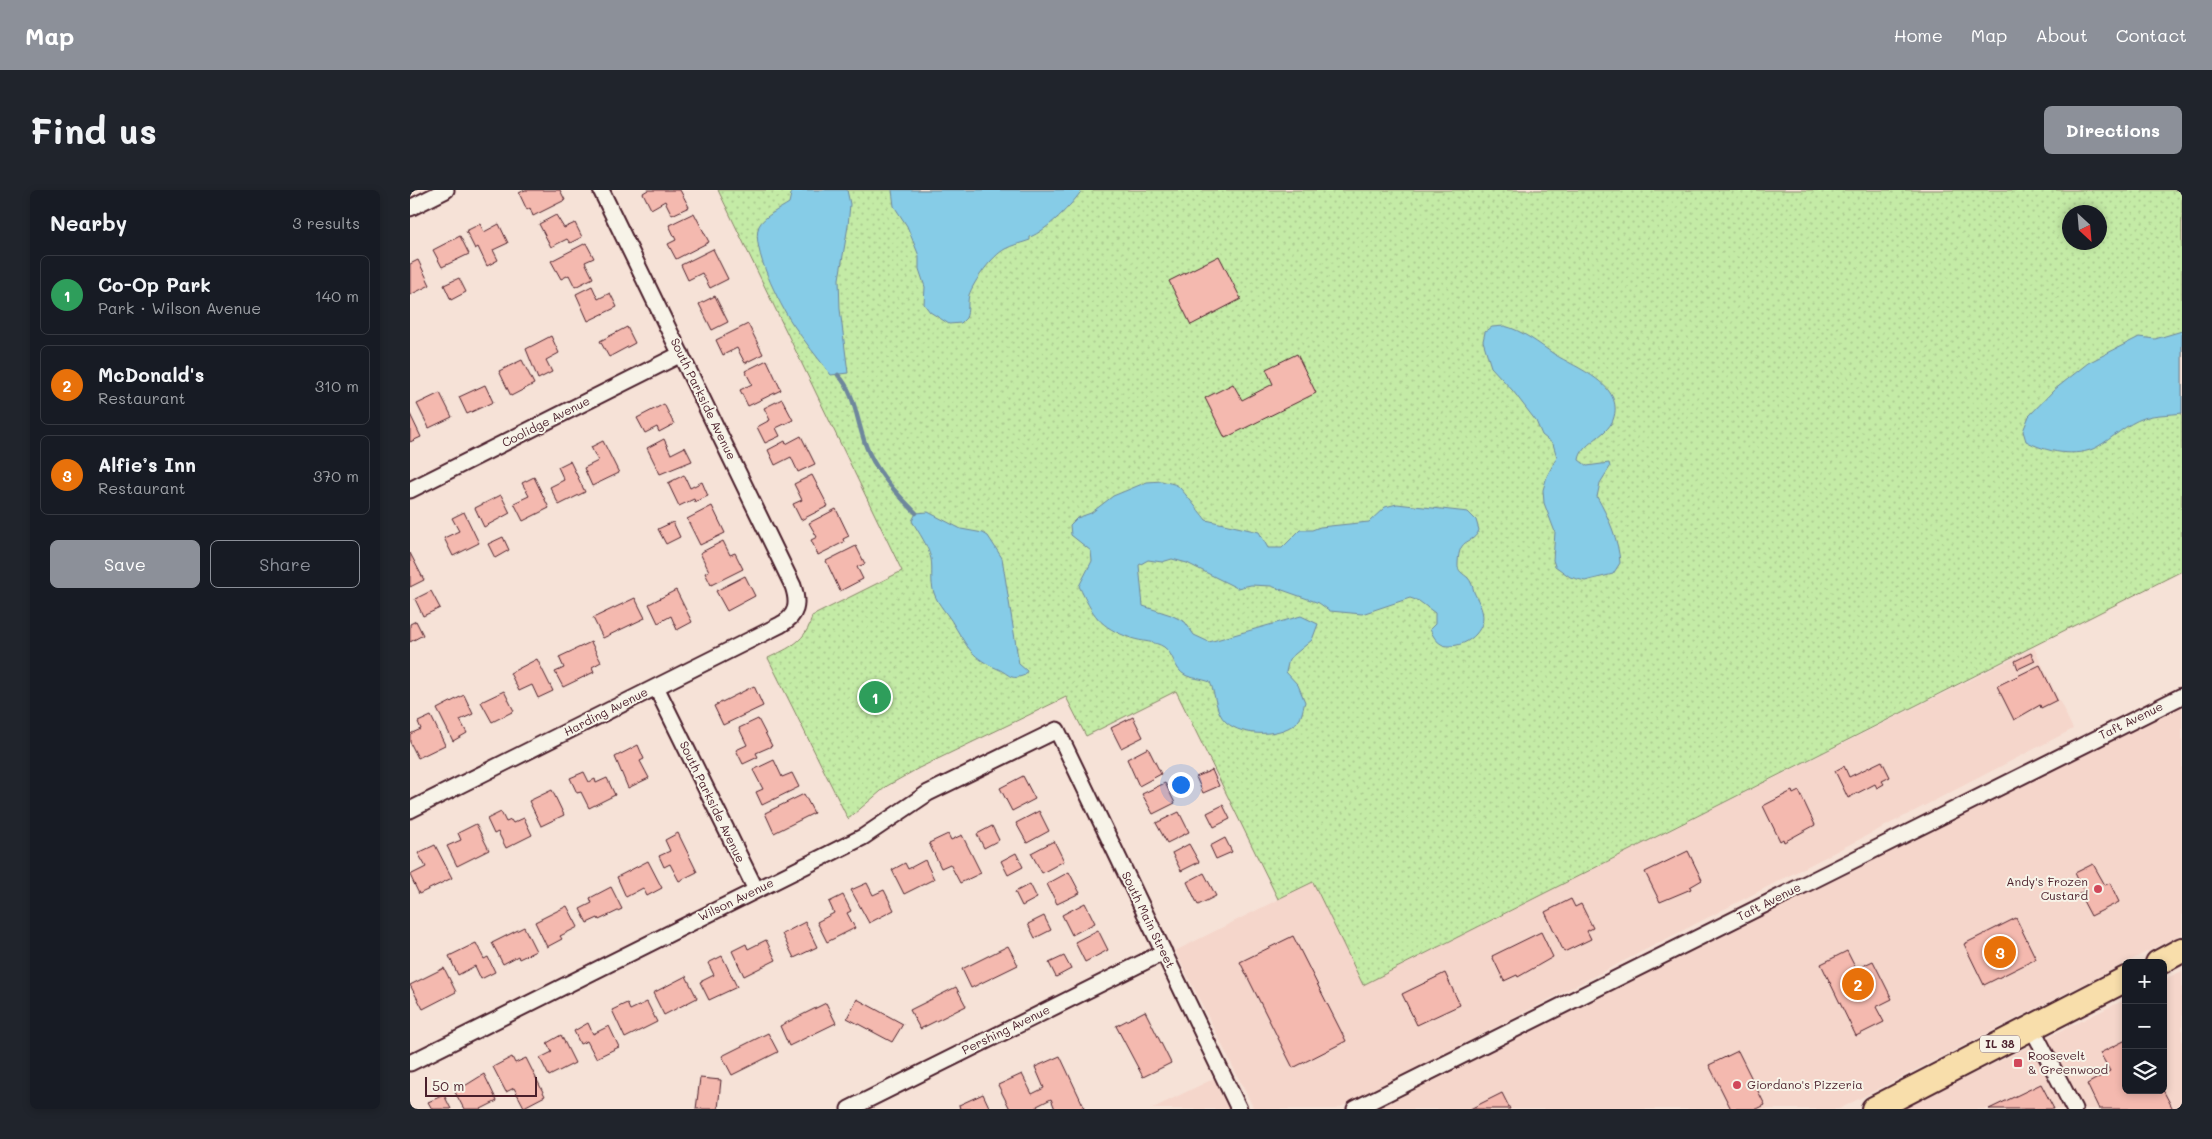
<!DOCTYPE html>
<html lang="en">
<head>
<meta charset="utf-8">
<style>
	:root { --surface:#171b24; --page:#20242c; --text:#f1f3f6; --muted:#9ea1a6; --line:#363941; --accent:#8c9099 }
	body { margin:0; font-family:Mali,sans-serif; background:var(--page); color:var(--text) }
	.controls { position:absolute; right:15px; bottom:15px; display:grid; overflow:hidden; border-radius:8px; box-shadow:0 2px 8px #0003 }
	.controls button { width:45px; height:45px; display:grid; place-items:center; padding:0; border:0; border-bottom:1px solid var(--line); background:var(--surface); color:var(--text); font:25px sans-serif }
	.compass { position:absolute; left:1652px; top:15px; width:45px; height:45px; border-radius:50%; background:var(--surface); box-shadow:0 2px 8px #0003; rotate:154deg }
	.scale { position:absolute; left:15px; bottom:12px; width:112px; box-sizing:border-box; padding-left:5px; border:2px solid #4a1f2b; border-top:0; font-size:14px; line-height:18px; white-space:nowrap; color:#4a1f2b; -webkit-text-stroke:4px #f7f3e8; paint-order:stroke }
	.you { position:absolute; left:770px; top:594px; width:18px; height:18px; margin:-12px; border:4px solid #fff; border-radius:50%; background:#1a73e8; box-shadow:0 0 0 8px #1a73e833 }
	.badge { display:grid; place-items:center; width:32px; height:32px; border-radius:50%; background:var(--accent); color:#fff; font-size:16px; font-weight:700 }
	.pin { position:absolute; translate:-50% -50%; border:2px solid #fff; box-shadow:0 1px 5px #0006 }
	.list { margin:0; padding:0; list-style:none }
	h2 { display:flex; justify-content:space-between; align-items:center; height:65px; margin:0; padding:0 20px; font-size:21px }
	h2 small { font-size:16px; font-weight:400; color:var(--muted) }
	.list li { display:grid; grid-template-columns:32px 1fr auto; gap:15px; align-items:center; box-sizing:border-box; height:80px; margin:0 10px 10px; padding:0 10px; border:1px solid var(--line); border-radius:8px }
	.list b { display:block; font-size:19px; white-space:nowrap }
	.list p { margin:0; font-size:16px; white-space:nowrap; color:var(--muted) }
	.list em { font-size:16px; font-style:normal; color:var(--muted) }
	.actions { display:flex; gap:10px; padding:15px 20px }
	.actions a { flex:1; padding:11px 0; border:1px solid var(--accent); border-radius:8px; text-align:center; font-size:18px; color:var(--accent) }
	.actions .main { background:var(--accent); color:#fff }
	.icon { flex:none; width:28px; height:28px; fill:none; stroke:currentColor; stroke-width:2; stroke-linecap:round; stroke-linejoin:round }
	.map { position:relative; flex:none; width:1772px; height:919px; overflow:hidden; border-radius:8px }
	header { display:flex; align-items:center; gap:30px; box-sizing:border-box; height:70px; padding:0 25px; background:var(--accent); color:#fff }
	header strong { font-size:24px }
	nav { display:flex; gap:28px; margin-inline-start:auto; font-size:18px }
	.intro { display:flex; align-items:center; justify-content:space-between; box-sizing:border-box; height:120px; padding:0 30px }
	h1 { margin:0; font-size:35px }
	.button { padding:12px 22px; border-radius:8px; background:var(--accent); color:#fff; font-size:18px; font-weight:700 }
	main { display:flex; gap:30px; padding:0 30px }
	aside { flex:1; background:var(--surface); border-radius:8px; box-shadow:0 2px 8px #0003 }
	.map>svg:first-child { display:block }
	.built { fill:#f5d6cb }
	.green { fill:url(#green-dots); stroke:#878568; fill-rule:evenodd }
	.water { fill:#86cce7; stroke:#6e879c }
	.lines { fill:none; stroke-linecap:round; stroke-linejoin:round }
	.stream { stroke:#6e879c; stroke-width:4.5 }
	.building { fill:#f4b9af; stroke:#4a1f2b }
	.minor-casing { stroke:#4a1f2b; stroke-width:19 }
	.primary-casing { stroke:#4a1f2b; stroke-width:28 }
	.minor { stroke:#f7f3e8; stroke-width:15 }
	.primary { stroke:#f8deab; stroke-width:24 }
	.poi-dot { fill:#d1495b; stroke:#f7f3e8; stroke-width:2 }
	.labels { text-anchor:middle; stroke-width:4; stroke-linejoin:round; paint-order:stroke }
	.shield { fill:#f7f3e8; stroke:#7e5f64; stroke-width:1 }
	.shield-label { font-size:11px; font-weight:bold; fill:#4a1f2b }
	.street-label { font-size:12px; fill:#4a1f2b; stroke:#f7f3e8 }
	.poi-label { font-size:12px; fill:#4a1f2b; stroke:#f7f3e8; text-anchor:start }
</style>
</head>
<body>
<header>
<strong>Map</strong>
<nav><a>Home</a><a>Map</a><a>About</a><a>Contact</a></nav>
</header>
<div class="intro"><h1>Find us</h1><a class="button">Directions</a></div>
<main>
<aside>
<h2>Nearby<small>3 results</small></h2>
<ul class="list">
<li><span class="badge" style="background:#2e9e5b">1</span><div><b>Co-Op Park</b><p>Park · Wilson Avenue</p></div><em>140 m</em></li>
<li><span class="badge" style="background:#e8710a">2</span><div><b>McDonald's</b><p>Restaurant</p></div><em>310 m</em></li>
<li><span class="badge" style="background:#e8710a">3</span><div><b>Alfie’s Inn</b><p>Restaurant</p></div><em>370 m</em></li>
</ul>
<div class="actions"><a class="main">Save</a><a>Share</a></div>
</aside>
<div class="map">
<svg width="1772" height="919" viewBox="0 0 1772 919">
	<defs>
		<pattern id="green-dots" width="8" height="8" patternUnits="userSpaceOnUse" patternTransform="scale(1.25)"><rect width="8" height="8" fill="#c4eba6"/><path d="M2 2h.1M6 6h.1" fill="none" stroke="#aac98f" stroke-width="1.8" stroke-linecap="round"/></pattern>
	</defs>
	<rect width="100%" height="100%" fill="#f6e2d7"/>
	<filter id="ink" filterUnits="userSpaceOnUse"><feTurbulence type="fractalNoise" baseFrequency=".02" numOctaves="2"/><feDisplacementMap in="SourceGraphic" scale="10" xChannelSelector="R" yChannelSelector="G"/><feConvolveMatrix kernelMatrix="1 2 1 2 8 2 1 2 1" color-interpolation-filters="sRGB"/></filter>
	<g filter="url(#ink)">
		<path class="built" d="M1624 458 1663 539 927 919H844L765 761 903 692 954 794Z
			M1772 512V744L1429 919H967Z
			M1772 781V919H1492L1716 809V900H1753V790Z
			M805 888 820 919H741Z"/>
		<path class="green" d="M308 0H1772V381L953 795 903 692 868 709 766 501 676 546 656 507 509 578 477 596 438 629 358 468C379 458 397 451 402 426L492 381ZM1660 22H1690V52H1660Z"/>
		<path class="water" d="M382 0H437L440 14 438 36 429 89 430 119 438 183 421 185C408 168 394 151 382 133 370 115 340 57 349 36 354 26 370 19 379 13Z
			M482 0H672C663 14 636 41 620 47V50C612 53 602 55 595 59 582 66 564 91 559 105 557 113 559 121 556 128L551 133 539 134 520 122 514 114 515 97 509 79V66L497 36 484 16Z
			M1094 136C1112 140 1129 154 1144 164 1166 178 1216 195 1203 230 1196 247 1171 253 1169 270L1177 276 1199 273 1200 277 1190 293 1187 307C1198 326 1209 351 1210 373L1203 384 1175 391 1160 387 1145 376 1143 370 1145 342 1134 313 1133 300 1137 286 1147 267 1143 254 1132 245 1126 231 1103 201 1081 177 1073 151 1075 142 1082 137Z
			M1772 141V223C1760 225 1746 224 1734 228 1716 234 1703 248 1687 257 1667 268 1635 262 1616 251L1613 241 1619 226 1644 200 1678 173 1729 147 1745 149Z
			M752 291C757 293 764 293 768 296 770 297 793 326 796 330L849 342 858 358H872L890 340H902L910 337 959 332 975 317 987 314 1058 322 1066 330 1069 340C1063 356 1049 345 1048 373 1047 382 1053 383 1058 388 1061 391 1063 397 1064 402 1071 417 1079 429 1066 444 1059 452 1049 456 1038 456 1029 456 1023 447 1020 439L1025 434V423L1009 411 1000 408 952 424 920 421 909 413 861 396 841 395 827 398 777 373 762 369 752 372 738 370 729 375 733 416 761 425 775 432 784 445 799 452 891 426 908 434 902 450 879 469 876 482 888 495 895 512C893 518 892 526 889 530 873 548 832 547 816 532 805 522 806 505 800 492 793 489 780 488 775 485 764 479 764 464 754 457 745 451 732 452 721 448 689 437 683 425 669 396L682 371 681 361 661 345 660 335 667 328 681 323 703 306 737 292Z
			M518 322 551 339 573 343 578 346 592 368 609 474 617 481 615 485C600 491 601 485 588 479 562 468 558 458 544 435 538 424 528 415 524 403 520 392 523 379 521 369 518 355 509 343 502 331L506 323Z"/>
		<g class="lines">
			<path class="stream" d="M428 185C447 204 447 239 459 263 470 286 488 305 506 323"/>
		</g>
		<path class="building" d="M115 0H150L155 10 123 26 120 18 117 20 109 3Z
			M238 0H270L279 17 262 25 255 11 241 19 233 3Z
			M284 23 299 52 266 69 258 54 266 50 259 35Z
			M146 25 154 38 165 33 172 47 160 53 157 49 141 57 129 34Z
			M70 34 74 42 89 34 98 53 83 60 88 70 77 76 68 57 65 59 56 41Z
			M50 46 59 64 32 77 23 60Z
			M176 53 184 68 175 72 183 88 165 97 159 85 151 89 141 71Z
			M303 59 318 89 300 98 292 83 278 90 271 75Z
			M809 66 831 109 781 135 759 91Z
			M8 70 20 95 0 105V74Z
			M49 88 56 102 41 110 34 95Z
			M182 96 188 109 200 103 207 117 178 131 166 104Z
			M305 106 318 132 302 140 289 114Z
			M338 134 353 164 335 173 327 158 313 165 306 150Z
			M217 137 225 153 199 167 190 151Z
			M141 146 149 163 136 170 142 182 128 189 116 159Z
			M887 164 906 203 815 248 795 208 823 194 832 210 863 194 856 179Z
			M112 170 124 194 101 206 89 181Z
			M357 170 371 200 338 216 330 200 342 194 335 181Z
			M75 195 83 212 57 224 49 207Z
			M30 203 42 227 19 238 7 214Z
			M372 209 383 230 366 238 370 246 355 253 347 237 360 230 354 218Z
			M254 214 264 234 249 242 247 237 235 243 227 228Z
			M0 224 11 247 0 252Z
			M391 246 405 274 388 282 381 267 365 275 358 260 375 251 376 254Z
			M254 249 261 264 275 257 282 271 250 284 237 258Z
			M193 251 209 283 182 296 174 278 188 271 181 257Z
			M160 271 175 302 149 315 140 297 154 290 148 277Z
			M274 285 280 298 292 292 298 306 285 312 284 309 269 316 258 293Z
			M402 285 418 316 391 330 383 314 392 310 384 294Z
			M124 287 139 318 113 331 104 313 119 306 112 293Z
			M91 305 100 323 74 337 65 318Z
			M302 316 315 343 290 355 277 329Z
			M426 319 439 346 433 349 434 352 408 365 401 350 407 347 399 333Z
			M54 322 69 353 43 366 34 348 49 341 42 328Z
			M263 332 270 347 256 354 248 339Z
			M93 347 99 360 85 368 78 354Z
			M313 351 320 365 325 363 333 379 301 395 295 383 299 381 290 363Z
			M446 356 455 374 447 377 453 389 430 401 416 371Z
			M0 363 14 390 0 397Z
			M335 386 345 406 317 421 306 401Z
			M266 400 282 432 267 440 261 426 248 433 239 414Z
			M21 401 30 418 13 426 5 409Z
			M225 408 235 428 193 448 183 428Z
			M6 431 13 445 0 452V434Z
			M181 452 191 472 182 477 184 482 153 497 145 482 154 478 149 467Z
			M1621 463 1625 471 1608 479 1605 471Z
			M127 469 143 501 128 508 122 495 109 501 100 483Z
			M1630 475 1647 510 1631 518 1630 515 1604 530 1587 496Z
			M344 496 353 516 313 535 304 516Z
			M94 501 104 521 82 532 71 512Z
			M54 505 63 524 50 530 57 543 43 551 27 519Z
			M21 526 35 555 8 568 0 552V544L11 539 8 532Z
			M723 527 733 547 711 558 701 538Z
			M348 529 362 556 346 563 348 567 333 574 326 560 337 555 329 538Z
			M228 555 234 569 230 571 239 588 218 598 205 567Z
			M738 558 751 584 729 596 717 569Z
			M364 570 372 587 382 583 389 597 352 615 346 602 353 599 343 580Z
			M1472 571 1480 587 1472 591 1474 594 1467 598 1465 594 1438 608 1425 581 1434 576 1439 587Z
			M802 580 809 596 793 603 786 587Z
			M174 582 179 592 185 589 186 593 197 588 205 605 179 618 171 602 167 603 160 588Z
			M613 586 625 609 602 621 590 598Z
			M755 593 765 613 743 624 732 604Z
			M142 600 154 625 131 636 119 611Z
			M1382 601 1383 604 1389 601 1405 635 1374 652 1373 649 1370 651 1353 616Z
			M394 604 404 623 364 643 355 623Z
			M813 615 820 629 804 637 797 623Z
			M629 621 639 641 617 653 606 633Z
			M91 622 96 632 101 630 103 633 114 628 122 645 96 658 88 642 84 644 77 629Z
			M769 622 779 642 757 653 746 633Z
			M66 634 79 660 47 676 37 656 51 650 48 643Z
			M582 636 589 650 574 658 567 644Z
			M268 643 287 682 269 691 260 674 254 677 249 666 260 661 255 650Z
			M538 644 541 650 552 645 571 683 550 693 540 674 531 678 519 653Z
			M815 648 822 662 806 669 800 656Z
			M644 651 654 671 632 683 621 663Z
			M779 654 789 672 771 681 762 663Z
			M25 655 42 688 9 704 0 685 16 677 8 663Z
			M1278 661 1292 690 1280 697 1281 699 1250 712 1235 682Z
			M606 663 613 677 598 685 591 671Z
			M515 670 524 689 494 704 482 680 495 673 498 679Z
			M238 671 252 698 237 706 233 698 216 707 207 687Z
			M1683 674 1695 695 1700 693 1709 712 1681 726 1669 703 1674 702 1665 683Z
			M659 682 670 703 647 714 637 694Z
			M794 683 806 706 788 715 777 692Z
			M457 693 463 705 474 700 484 720 459 733 441 700Z
			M620 694 627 708 612 716 605 702Z
			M201 697 212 719 189 730 188 728 177 733 170 719 182 713 180 708Z
			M433 705 441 721 437 723 445 738 417 752 407 732 424 723 419 712Z
			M1161 709 1165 717 1171 714 1183 738 1177 741 1181 749 1154 762 1135 722Z
			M675 713 685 733 662 745 652 725Z
			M157 716 168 737 150 746 152 749 137 757 125 732Z
			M634 726 641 740 625 748 618 734Z
			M1606 728 1626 769 1574 795 1554 754Z
			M395 732 407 757 384 768 372 744Z
			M114 737 126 761 109 769 108 766 93 774 82 753Z
			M688 740 698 760 675 772 665 752Z
			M1131 742 1143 767 1108 787 1107 785 1094 791 1082 766Z
			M883 746 936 851 883 878 830 772Z
			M356 750 366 770 334 786 322 761 336 754 338 759Z
			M66 753 74 769 78 767 85 782 71 789 65 776 48 785 39 766Z
			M598 756 608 775 561 798 552 779Z
			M1437 761 1446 779 1463 771 1482 809 1466 817 1474 832 1446 846 1411 774Z
			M312 766 327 797 299 810 290 792 304 785 298 773Z
			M654 766 661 779 646 787 639 773Z
			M34 778 46 802 13 819 0 795Z
			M1035 783 1050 815 1007 835 992 804Z
			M276 786 287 808 254 825 243 803Z
			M546 797 556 816 510 839 500 820Z
			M447 809 493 834 482 852 437 828Z
			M237 812 247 832 215 848 202 820 217 813 220 820Z
			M416 813 426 833 379 856 370 836Z
			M735 821 761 873 733 887 706 836Z
			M178 833 183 844 199 836 209 857 186 868 177 851 170 854 164 841Z
			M358 843 368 862 322 885 312 866Z
			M151 845 165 873 139 886 130 868 142 862 137 853Z
			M1716 850V900H1753L1763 919H1689L1677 894 1700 881 1690 863Z
			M1328 861 1355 915 1347 919H1321L1299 875Z
			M650 866 674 917 669 919H645L641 909 627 916 628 919H600L588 895 612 884 622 904 634 898 625 877Z
			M102 867 105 873 116 868 135 906 114 917 104 898 96 902 83 877Z
			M74 884 87 911 71 919H54L45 902Z
			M290 888 311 890 308 919H286Z
			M1631 894 1644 919H1579Z
			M1092 903 1100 919H1060Z
			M573 904 580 919H550L549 915Z
			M34 905 41 919H22L18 912Z"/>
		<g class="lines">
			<defs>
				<path id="minor" d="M0 18 36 0
					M0 300 271 164
					M246 497 346 700
					M0 620 370 435C387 426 389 414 383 396L191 0
					M1622 838 1664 919
					M0 873 453 647 518 603 647 540 829 919
					M439 919 754 762
					M945 919 1772 506"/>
				<path id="primary" d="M1748 773 1772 760
					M1464 919 1716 789"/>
			</defs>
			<use href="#minor" class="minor-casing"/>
			<use href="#primary" class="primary-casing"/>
			<use href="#minor" class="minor"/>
			<use href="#primary" class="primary"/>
		</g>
	</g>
	<g class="poi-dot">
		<circle cx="1688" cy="699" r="5"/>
		<rect x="1603" y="868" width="10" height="10" rx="2.5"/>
		<circle cx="1327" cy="895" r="5"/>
	</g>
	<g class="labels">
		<rect class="shield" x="1570" y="845.5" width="40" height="17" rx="4"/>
		<g class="shield-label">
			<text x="1590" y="858">IL 38</text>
		</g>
		<g class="street-label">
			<text transform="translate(293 209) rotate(64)" y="4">South Parkside Avenue</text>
			<text transform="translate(136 232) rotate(-27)" y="4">Coolidge Avenue</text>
			<text transform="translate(196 522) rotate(-27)" y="4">Harding Avenue</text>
			<text transform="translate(1721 531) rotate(-26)" y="4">Taft Avenue</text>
			<text transform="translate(302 612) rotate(64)" y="4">South Parkside Avenue</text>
			<text transform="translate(326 710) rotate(-26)" y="4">Wilson Avenue</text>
			<text transform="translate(1359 712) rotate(-27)" y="4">Taft Avenue</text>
			<text transform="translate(738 730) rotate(64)" y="4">South Main Street</text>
			<text transform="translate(596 840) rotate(-26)" y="4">Pershing Avenue</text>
		</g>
		<g class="poi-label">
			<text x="1678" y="696" text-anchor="end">Andy's Frozen<tspan x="1678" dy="14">Custard</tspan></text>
			<text x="1618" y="870">Roosevelt<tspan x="1618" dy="14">&amp; Greenwood</tspan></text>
			<text x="1337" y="899">Giordano's Pizzeria</text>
		</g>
	</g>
</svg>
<div class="controls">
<button>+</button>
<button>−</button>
<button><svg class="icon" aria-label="layers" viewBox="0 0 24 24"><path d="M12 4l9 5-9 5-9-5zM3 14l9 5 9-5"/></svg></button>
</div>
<svg class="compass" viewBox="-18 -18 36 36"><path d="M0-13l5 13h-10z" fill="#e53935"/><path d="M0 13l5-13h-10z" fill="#9ea1a6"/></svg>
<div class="scale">50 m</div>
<div class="you"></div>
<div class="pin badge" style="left:465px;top:507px;background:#2e9e5b">1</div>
<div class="pin badge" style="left:1448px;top:794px;background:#e8710a">2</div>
<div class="pin badge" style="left:1590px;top:762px;background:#e8710a">3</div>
</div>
</main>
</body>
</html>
